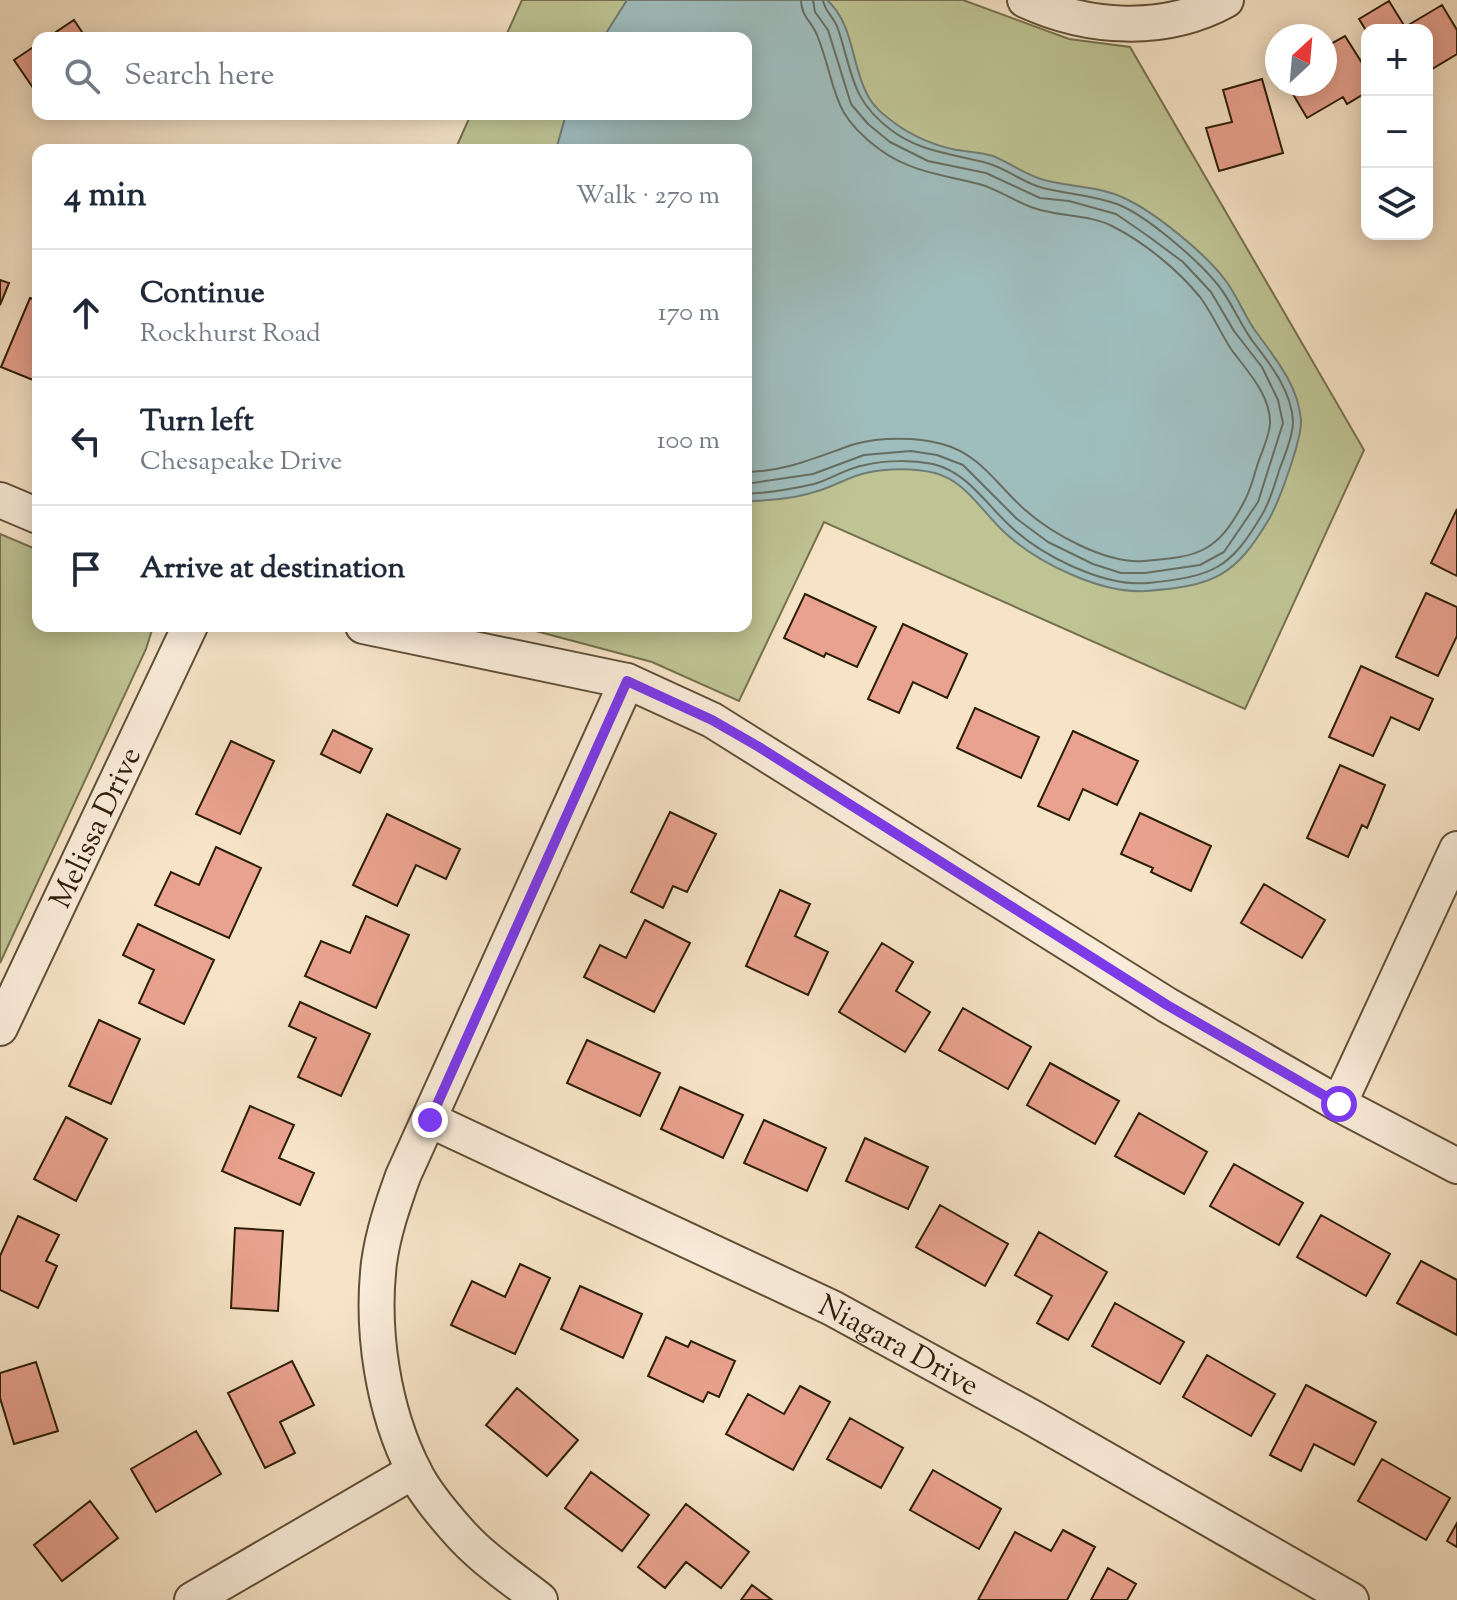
<!DOCTYPE html>
<html lang="en">
<head>
<meta charset="utf-8">
<style>
	:root { --surface:#fff; --page:#f2f2f3; --text:#1f2937; --muted:#747a83; --line:#e0e1e3 }
	body { margin:0; font-family:"Sorts Mill Goudy",serif; background:var(--page); color:var(--text) }
	.controls { position:absolute; right:24px; top:24px; display:grid; overflow:hidden; border-radius:16px; box-shadow:0 4px 20px #0003 }
	.controls button { width:72px; height:72px; display:grid; place-items:center; padding:0; border:0; border-bottom:2px solid var(--line); background:var(--surface); color:var(--text); font:40px sans-serif }
	.compass { position:absolute; left:1265px; top:24px; width:72px; height:72px; border-radius:50%; background:var(--surface); box-shadow:0 4px 20px #0003; rotate:26deg }
	.stop { position:absolute; width:24px; height:24px; margin:-18px; border:6px solid #7c3aed; border-radius:50%; background:#fff }
	.stop.end { background:#7c3aed; border-color:#fff; box-shadow:0 2px 8px #0008 }
	.list { margin:0; padding:0; list-style:none }
	h2 { display:flex; justify-content:space-between; align-items:center; height:104px; margin:0; padding:0 32px; font-size:34px }
	h2 small { font-size:26px; font-weight:400; color:var(--muted) }
	.list li { display:grid; grid-template-columns:52px 1fr auto; gap:24px; align-items:center; box-sizing:border-box; height:128px; padding:0 32px; border-top:2px solid var(--line) }
	.list b { display:block; font-size:30px; white-space:nowrap }
	.list p { margin:0; font-size:26px; white-space:nowrap; color:var(--muted) }
	.list em { font-size:26px; font-style:normal; color:var(--muted) }
	.icon { flex:none; width:44px; height:44px; fill:none; stroke:currentColor; stroke-width:2; stroke-linecap:round; stroke-linejoin:round }
	.map { position:relative; flex:none; width:1457px; height:1600px; overflow:hidden }
	.search { position:absolute; background:var(--surface); box-shadow:0 4px 20px #0003; left:32px; top:32px; width:720px; height:88px; display:flex; align-items:center; gap:20px; box-sizing:border-box; padding:0 28px; border-radius:16px; color:var(--muted); font-size:30px }
	.panel { position:absolute; background:var(--surface); box-shadow:0 4px 20px #0003; left:32px; top:144px; width:720px; height:488px; border-radius:16px }
	.map>svg:first-child { display:block }
	.green { fill:#bfc494; stroke:#76714e; stroke-width:2 }
	.water { fill:#9fbdbd; stroke:#717d74; stroke-width:2 }
	.lines { fill:none; stroke-linecap:round; stroke-linejoin:round }
	.shore { stroke:#666e62; stroke-width:2 }
	.building { fill:#e9a28f; stroke:#2d1e07; stroke-width:2 }
	.minor-casing { stroke:#605037; stroke-width:38 }
	.minor { stroke:#faeddb; stroke-width:34 }
	.route { stroke:#7c3aed; stroke-width:10 }
	.labels { text-anchor:middle; stroke-width:8; stroke-linejoin:round; paint-order:stroke }
	.street-label { font-size:30px; fill:#2d1e07; stroke:#faeddb }
</style>
</head>
<body>
<div class="map">
<svg width="1457" height="1600" viewBox="0 0 1457 1600">
	<rect width="100%" height="100%" fill="#f7e4c7"/>
	<filter id="stains"><feTurbulence type="fractalNoise" baseFrequency=".0025" numOctaves="4"/><feColorMatrix values="0 0 0 0 .2 0 0 0 0 .09 0 0 0 0 .02 0 0 0 .5 -.17"/></filter>
	<radialGradient id="worn" r=".72"><stop offset=".6" stop-color="#630" stop-opacity="0"/><stop offset="1" stop-color="#630" stop-opacity=".3"/></radialGradient>
	<path class="green" d="M522 0H963L1069 39 1130 47 1364 450 1245 709 824 522 739 701 652 662 517 626H746V150H455L471 114H746V38H505Z
		M0 534 38 550V626H151L152 630 146 649 0 963Z"/>
	<path class="water" d="M627 0H827C854 24 851 64 867 94 873 107 885 116 896 124 911 135 933 145 952 149 966 152 981 152 993 156 1010 163 1026 175 1044 180 1070 187 1099 186 1124 198 1155 212 1206 254 1226 281 1237 296 1244 314 1254 329 1274 357 1298 384 1301 420 1302 439 1279 502 1269 519 1235 577 1213 586 1146 591 1100 594 1036 562 1003 531 981 510 965 481 935 473 915 468 887 468 866 473 851 476 836 485 821 490 798 498 770 501 746 501V150H556L566 114H746V38H603Z"/>
	<g class="lines">
		<path class="shore" d="M746 472C789 471 816 457 855 444 880 437 917 437 942 444 980 454 996 484 1024 509 1052 534 1106 564 1144 561 1200 557 1218 552 1245 500 1251 489 1254 475 1258 463 1262 451 1269 437 1270 424 1271 395 1247 371 1231 349 1220 332 1212 313 1200 297 1178 270 1144 242 1112 226 1088 214 1059 217 1034 208 1015 202 998 189 979 184 944 175 910 172 879 149 828 111 838 87 817 35 812 22 801 16 801 0
			M746 484 813 474 864 455 911 451 937 455 963 465 1017 519 1048 542 1093 564 1121 573H1145L1200 565 1224 552 1258 502 1283 423 1278 400 1262 367 1234 331 1211 292 1183 262 1148 236 1116 214 1069 201 1040 198 986 173 928 161 890 142 868 124 851 104 828 30 815 12 813 0
			M746 494C768 493 792 489 814 484 831 479 847 468 865 465 886 460 912 460 933 464 966 472 984 501 1007 523 1039 555 1103 587 1148 583 1213 576 1230 570 1263 513 1271 499 1275 483 1280 468 1285 454 1293 437 1293 422 1292 392 1271 365 1254 343 1240 325 1232 302 1218 285 1198 260 1146 215 1117 204 1092 195 1068 194 1043 188 1023 183 1006 168 987 163 953 154 920 152 891 130 850 99 853 73 838 29 835 18 824 11 823 0"/>
	</g>
	<path class="building" d="M1389 1 1405 27 1442 5 1457 30V54L1427 72V30L1367 32 1359 19Z
		M74 20 86 38H47Z
		M1345 36 1367 71V92L1347 104 1343 97 1307 118 1287 84H1325V47Z
		M38 44V95L14 60Z
		M1262 79 1283 153 1219 171 1206 128 1232 122 1223 90Z
		M0 280 9 283 0 305Z
		M30 298 38 301V382L1 367Z
		M1457 509V576L1431 563Z
		M1426 593 1457 607V636L1438 676 1396 657Z
		M805 594 876 627 857 667 826 653 824 657 784 638Z
		M903 624 967 654 947 698 913 682 899 713 868 699Z
		M1361 666 1433 699 1419 730 1391 717 1373 756 1329 737Z
		M975 708 1039 737 1021 778 957 748Z
		M333 730 372 749 360 773 321 754Z
		M1073 731 1138 761 1117 805 1083 789 1069 820 1038 806Z
		M231 741 274 761 240 834 196 814Z
		M1340 765 1385 785 1367 828 1362 825 1348 857 1307 838Z
		M670 812 716 834 687 892 673 886 663 908 631 892Z
		M1140 813 1211 846 1191 891 1151 872 1153 868 1121 854Z
		M387 814 460 849 446 879 416 865 397 906 353 885Z
		M216 847 261 868 229 938 155 905 171 872 199 885Z
		M1264 884 1325 920 1302 958 1241 923Z
		M780 890 810 904 795 936 828 952 808 995 746 966Z
		M366 916 409 935 376 1008 305 976 321 941 350 953Z
		M645 920 690 943 654 1012 584 977 600 945 626 958Z
		M138 924 214 960 184 1024 139 1003 154 970 123 955Z
		M882 943 913 962 896 991 930 1012 905 1052 839 1012Z
		M300 1002 370 1034 341 1096 298 1077 316 1038 289 1026Z
		M963 1008 1031 1047 1008 1089 939 1050Z
		M99 1020 140 1039 111 1104 69 1086Z
		M587 1040 660 1073 640 1116 567 1083Z
		M1050 1063 1119 1101 1095 1144 1027 1105Z
		M680 1087 743 1115 723 1158 661 1129Z
		M250 1106 294 1125 279 1158 314 1173 300 1205 222 1171Z
		M1139 1113 1207 1152 1184 1194 1115 1156Z
		M66 1117 107 1139 76 1201 34 1179Z
		M764 1120 826 1148 807 1191 744 1163Z
		M865 1138 928 1167 908 1209 846 1181Z
		M1234 1164 1303 1203 1279 1245 1210 1206Z
		M940 1205 1008 1244 985 1286 916 1247Z
		M1321 1215 1390 1254 1366 1296 1297 1257Z
		M18 1216 59 1235 46 1261 57 1266 38 1308 0 1290V1256Z
		M235 1228 283 1231 278 1311 231 1308Z
		M1039 1232 1107 1272 1068 1340 1037 1323 1052 1296 1015 1275Z
		M1421 1261 1457 1280V1335L1397 1303Z
		M520 1264 550 1278 515 1354 451 1325 472 1281 505 1297Z
		M580 1286 642 1314 623 1358 561 1329Z
		M1115 1303 1184 1342 1160 1384 1092 1346Z
		M666 1337 688 1347 691 1341 735 1361 719 1397 708 1392 703 1402 648 1376Z
		M1207 1355 1275 1394 1251 1436 1183 1397Z
		M292 1361 314 1405 280 1422 295 1453 265 1468 228 1393Z
		M36 1362 58 1431 14 1444 0 1398V1373Z
		M1306 1385 1376 1422 1354 1465 1314 1444 1301 1471 1270 1455Z
		M800 1386 830 1402 793 1470 726 1434 748 1394 784 1414Z
		M517 1388 578 1440 547 1476 486 1425Z
		M850 1418 903 1448 881 1488 827 1459Z
		M196 1431 221 1474 156 1512 131 1469Z
		M1382 1459 1450 1498 1426 1540 1358 1501Z
		M933 1470 1001 1509 979 1549 910 1510Z
		M591 1472 649 1515 622 1551 565 1508Z
		M90 1501 118 1538 62 1581 34 1545Z
		M686 1504 749 1552 721 1588 686 1562 665 1588 638 1567Z
		M1457 1523V1547L1447 1541Z
		M1063 1530 1095 1547 1067 1600H978L1015 1532 1051 1551Z
		M1108 1568 1136 1584 1127 1600H1091Z
		M752 1585 772 1600H741Z"/>
	<g class="lines">
		<defs>
			<g id="minor">
				<path d="M1025 0C1088 29 1164 34 1226 0"/>
				<path d="M0 500 38 516"/>
				<path d="M363 626 627 681 712 720 1167 1005 1339 1104 1457 1166"/>
				<path id="s1" d="M0 1028 190 626"/>
				<path d="M1339 1104 1457 849"/>
				<path id="s2" d="M430 1120 832 1308 1033 1418 1351 1600"/>
				<path d="M192 1600 414 1471"/>
				<path d="M540 1600C512 1578 480 1557 457 1530 441 1512 424 1492 414 1471 383 1410 371 1331 379 1263 383 1233 393 1204 403 1176L627 681"/>
			</g>
		</defs>
		<use href="#minor" class="minor-casing"/>
		<use href="#minor" class="minor"/>
	</g>
	<g class="lines">
		<path class="route" d="M430 1120 627 681 712 720 759 747 1167 1005 1339 1104"/>
	</g>
	<g class="labels">
		<g class="street-label">
			<text dy="10" stroke="none"><textPath href="#s1" startOffset="222">Melissa Drive</textPath></text>
			<text dy="10" stroke="none"><textPath href="#s2" startOffset="520">Niagara Drive</textPath></text>
		</g>
	</g>
	<rect width="100%" height="100%" filter="url(#stains)"/>
	<rect width="100%" height="100%" fill="url(#worn)"/>
</svg>
<div class="controls">
<button>+</button>
<button>−</button>
<button><svg class="icon" aria-label="layers" viewBox="0 0 24 24"><path d="M12 4l9 5-9 5-9-5zM3 14l9 5 9-5"/></svg></button>
</div>
<svg class="compass" viewBox="-18 -18 36 36"><path d="M0-13l5 13h-10z" fill="#e53935"/><path d="M0 13l5-13h-10z" fill="#747a83"/></svg>
<div class="stop" style="left:1339px;top:1104px"></div>
<div class="stop end" style="left:430px;top:1120px"></div>
<div class="search"><svg class="icon" aria-label="search" viewBox="0 0 24 24"><circle cx="10" cy="10" r="6"/><path d="M15 15l6 6"/></svg>Search here</div>
<section class="panel">
<h2>4 min<small>Walk · 270 m</small></h2>
<ul class="list">
<li><svg class="icon" aria-label="ahead" viewBox="0 0 24 24"><path d="M12 20V5M6 11l6-6 6 6"/></svg><div><b>Continue</b><p>Rockhurst Road</p></div><em>170 m</em></li>
<li><svg class="icon" aria-label="left" viewBox="0 0 24 24"><path d="M17 20v-9H6M10 6l-5 5 5 5"/></svg><div><b>Turn left</b><p>Chesapeake Drive</p></div><em>100 m</em></li>
<li><svg class="icon" aria-label="arrive" viewBox="0 0 24 24"><path d="M6 21V4h12l-3 4 3 4H6"/></svg><div><b>Arrive at destination</b></div></li>
</ul>
</section>
</div>
</body>
</html>
